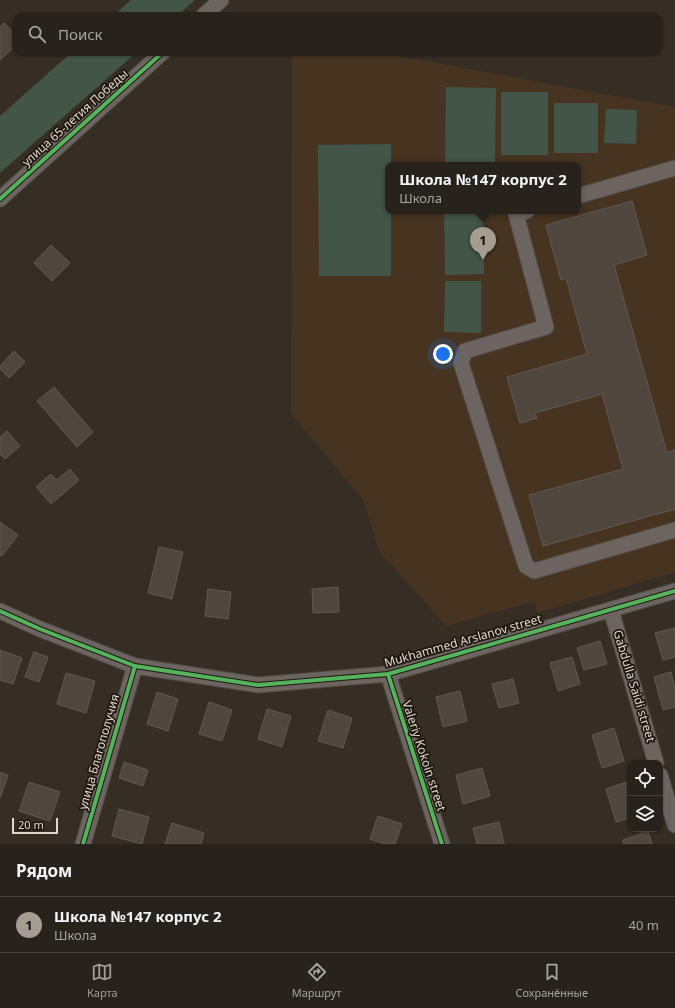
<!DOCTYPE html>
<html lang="ru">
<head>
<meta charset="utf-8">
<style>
	:root { --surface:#28221c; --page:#302a25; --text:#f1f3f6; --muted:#a5a4a3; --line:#443f3b; --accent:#a59c92 }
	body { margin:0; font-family:"Noto Sans",sans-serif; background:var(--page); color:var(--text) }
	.controls { position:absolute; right:12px; bottom:12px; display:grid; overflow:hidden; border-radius:8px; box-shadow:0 1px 3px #0004 }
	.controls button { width:36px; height:36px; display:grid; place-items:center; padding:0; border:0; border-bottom:1px solid var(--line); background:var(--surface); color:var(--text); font:20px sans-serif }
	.scale { position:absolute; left:12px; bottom:10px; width:46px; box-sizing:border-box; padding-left:4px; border:2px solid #e1d8cd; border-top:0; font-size:11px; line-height:14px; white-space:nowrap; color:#e1d8cd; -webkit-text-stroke:3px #1f1810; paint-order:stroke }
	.you { position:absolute; left:443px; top:354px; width:14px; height:14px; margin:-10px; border:3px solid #fff; border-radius:50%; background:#1a73e8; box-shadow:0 0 0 6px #1a73e833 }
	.badge { display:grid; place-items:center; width:26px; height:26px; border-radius:50%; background:var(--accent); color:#111; font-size:13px; font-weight:700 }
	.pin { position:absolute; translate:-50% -33px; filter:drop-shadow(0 1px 2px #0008) }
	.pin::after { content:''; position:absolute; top:21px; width:14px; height:12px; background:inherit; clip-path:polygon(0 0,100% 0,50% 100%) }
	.popup { position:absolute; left:385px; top:162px; width:196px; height:52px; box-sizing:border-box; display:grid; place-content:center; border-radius:8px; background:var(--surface); filter:drop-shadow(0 1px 3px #0005); font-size:13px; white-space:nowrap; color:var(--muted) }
	.popup b { font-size:15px; color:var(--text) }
	.popup::after { content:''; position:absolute; left:50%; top:100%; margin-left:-8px; border:8px solid transparent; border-top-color:var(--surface) }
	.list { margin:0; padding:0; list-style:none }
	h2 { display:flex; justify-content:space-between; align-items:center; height:52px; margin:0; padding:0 16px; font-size:17px }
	h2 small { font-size:13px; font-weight:400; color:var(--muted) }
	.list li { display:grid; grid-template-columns:26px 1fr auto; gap:12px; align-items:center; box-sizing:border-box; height:56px; padding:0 16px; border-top:1px solid var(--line) }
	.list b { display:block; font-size:15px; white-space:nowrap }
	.list p { margin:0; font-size:13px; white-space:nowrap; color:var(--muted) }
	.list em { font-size:13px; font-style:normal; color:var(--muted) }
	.icon { flex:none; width:22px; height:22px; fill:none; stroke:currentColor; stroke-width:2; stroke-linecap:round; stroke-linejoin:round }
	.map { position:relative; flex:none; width:675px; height:844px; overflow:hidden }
	.search { position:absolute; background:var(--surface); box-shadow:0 1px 3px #0004; left:12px; right:12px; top:12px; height:44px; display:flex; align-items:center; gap:10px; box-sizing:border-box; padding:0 14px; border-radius:12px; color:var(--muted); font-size:15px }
	.sheet { height:108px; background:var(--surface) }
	nav { display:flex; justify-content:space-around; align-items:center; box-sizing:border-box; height:56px; border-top:1px solid var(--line); background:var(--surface); font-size:11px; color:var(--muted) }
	nav a { display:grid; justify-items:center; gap:2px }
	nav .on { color:var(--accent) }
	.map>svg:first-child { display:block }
	.built { fill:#463420; fill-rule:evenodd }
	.green { fill:#435548 }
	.building { fill:#4f463d; stroke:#605952 }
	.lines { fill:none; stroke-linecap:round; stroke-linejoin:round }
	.minor-casing { stroke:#504942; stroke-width:17 }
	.minor { stroke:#6b6460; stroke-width:15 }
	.cycleway-casing { stroke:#1f1810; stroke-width:6 }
	.cycleway { stroke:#56b35d; stroke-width:4 }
	.labels { text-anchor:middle; stroke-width:3.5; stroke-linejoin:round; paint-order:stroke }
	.street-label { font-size:12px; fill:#e1d8cd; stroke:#1f1810 }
</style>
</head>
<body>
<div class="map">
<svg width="675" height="844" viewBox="0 0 675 844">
	<rect width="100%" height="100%" fill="#362e25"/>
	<path class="built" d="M292 52H377L675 107V572L538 613 534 601 446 626 379 551 364 501 291 413ZM388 165H578V211H388Z"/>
	<path class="green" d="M131 0H195L177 16H113Z
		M72 52H137L0 173V116Z
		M446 87 496 88 495 165H445Z
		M501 92H548V155H501Z
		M554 103H598V153H554Z
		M606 109 637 110 636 144 604 143Z
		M391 144V165H388V211H391V276H319L318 145Z
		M444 211H483L484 274 445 275Z
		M445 281H481V333L444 332Z"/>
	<path class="building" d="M4 23 16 35V45L0 60V27Z
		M632 201 647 255 614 265 667 453 675 450V509L543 546 529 495 623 469 602 394 535 413 537 418 520 423 507 377 587 354 566 278 561 280 546 225Z
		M51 245 70 263 52 281 34 263Z
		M14 351 25 362 9 378 0 369V366Z
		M54 387 93 432 77 447 37 401Z
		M7 431 20 446 5 459 0 454V437Z
		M70 469 79 480 51 504 36 487 51 474 57 480Z
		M0 522 18 535 2 556 0 555Z
		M159 547 183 552 172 599 148 593Z
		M338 587 339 612 313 613 312 589Z
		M208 589 231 592 228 619 205 616Z
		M675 628V657L663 660 655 633Z
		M600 641 607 664 584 670 577 648Z
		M0 650 22 658 13 684 0 680Z
		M34 652 48 657 39 682 25 677Z
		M572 657 580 684 558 691 550 663Z
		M671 672 675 688V707L663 710 654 677Z
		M66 673 95 681 86 713 57 704Z
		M513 679 519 703 499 708 492 684Z
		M460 691 467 721 443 727 436 697Z
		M157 692 178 699 168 731 147 724Z
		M209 702 232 710 222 741 199 734Z
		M267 709 291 716 282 747 258 739Z
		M328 710 352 718 343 748 318 741Z
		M614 728 624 761 602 768 592 735Z
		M124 762 148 770 143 786 119 778Z
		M482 768 490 796 463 804 456 775Z
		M0 772 8 775 0 798Z
		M630 781V818L616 822 606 789Z
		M29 782 60 792 50 821 19 811Z
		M119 809 149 817 142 844 112 836Z
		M378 816 402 824 395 844H385L370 839Z
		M499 822 504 844H477L473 828Z
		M172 823 204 833 201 844H165Z
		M648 831 652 844H624L623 840Z"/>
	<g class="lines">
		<defs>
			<path id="minor" d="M203 16 221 0
				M578 196 675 168
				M0 199 163 52
				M527 211 516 214 546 327 465 351 461 363 526 566 534 571 675 530
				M611 610 656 763
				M0 611 40 629 135 666 258 685 388 674 675 591
				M388 674 442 844
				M660 775 675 825
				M83 844 135 666"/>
		</defs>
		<use href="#minor" class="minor-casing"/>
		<use href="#minor" class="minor"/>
		<defs>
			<path id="cycleway" d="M0 199 163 52
				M0 611 40 629 135 666 258 685 388 674 675 591
				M388 674 442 844
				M83 844 135 666"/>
		</defs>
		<use href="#cycleway" class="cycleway-casing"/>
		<use href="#cycleway" class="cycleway"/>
	</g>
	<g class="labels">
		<g class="street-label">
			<text transform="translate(75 118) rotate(-42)" y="4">улица 65-летия Победы</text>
			<text transform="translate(463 641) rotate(-16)" y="4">Mukhammed Arslanov street</text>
			<text transform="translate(634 686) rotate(73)" y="4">Gabdulla Saidi street</text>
			<text transform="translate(99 752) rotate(-74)" y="4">улица Благополучия</text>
			<text transform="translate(424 756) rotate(72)" y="4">Valeriy Kokoin street</text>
		</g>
	</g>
</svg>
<div class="controls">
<button><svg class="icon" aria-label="locate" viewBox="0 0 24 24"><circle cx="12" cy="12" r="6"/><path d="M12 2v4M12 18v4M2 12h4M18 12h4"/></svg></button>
<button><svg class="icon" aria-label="layers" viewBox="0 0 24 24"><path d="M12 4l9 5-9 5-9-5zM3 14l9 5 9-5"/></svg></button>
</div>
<div class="scale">20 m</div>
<div class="you"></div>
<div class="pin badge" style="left:483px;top:260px">1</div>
<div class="popup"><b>Школа №147 корпус 2</b>Школа</div>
<div class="search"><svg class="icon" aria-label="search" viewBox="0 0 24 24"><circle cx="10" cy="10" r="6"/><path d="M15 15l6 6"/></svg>Поиск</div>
</div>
<section class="sheet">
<h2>Рядом<small></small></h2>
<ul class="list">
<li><span class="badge">1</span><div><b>Школа №147 корпус 2</b><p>Школа</p></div><em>40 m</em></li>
</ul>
</section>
<nav>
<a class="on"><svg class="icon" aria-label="map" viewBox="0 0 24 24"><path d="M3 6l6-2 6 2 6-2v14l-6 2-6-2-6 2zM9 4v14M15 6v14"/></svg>Карта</a>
<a><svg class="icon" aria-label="directions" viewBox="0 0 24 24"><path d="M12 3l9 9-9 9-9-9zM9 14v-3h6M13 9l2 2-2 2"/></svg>Маршрут</a>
<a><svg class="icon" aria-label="saved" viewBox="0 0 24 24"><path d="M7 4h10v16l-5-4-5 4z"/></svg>Сохранённые</a>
</nav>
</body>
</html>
